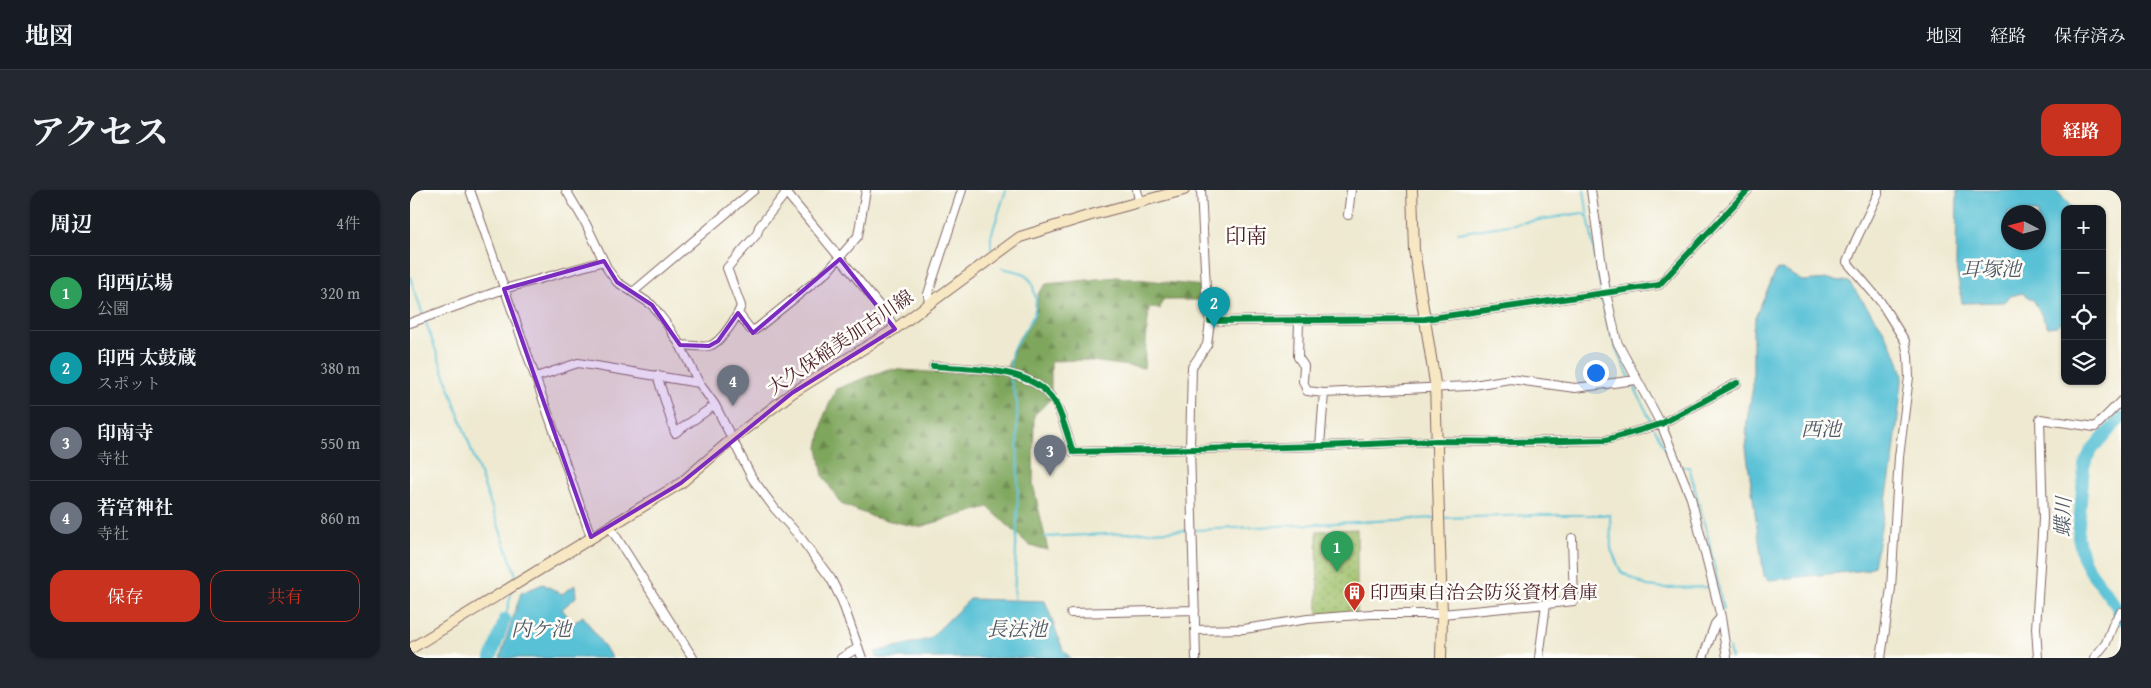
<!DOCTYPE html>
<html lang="ja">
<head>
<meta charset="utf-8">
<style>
	:root { --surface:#171b24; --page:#242831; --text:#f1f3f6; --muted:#9ea1a6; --line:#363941; --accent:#c8321e }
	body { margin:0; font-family:"Gentium Book Plus","Noto Serif JP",serif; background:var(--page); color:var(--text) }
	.controls { position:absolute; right:15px; top:15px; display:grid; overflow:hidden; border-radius:10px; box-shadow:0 1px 4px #0004 }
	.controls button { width:45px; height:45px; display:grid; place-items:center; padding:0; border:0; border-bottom:1px solid var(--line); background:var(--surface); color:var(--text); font:25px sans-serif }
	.compass { position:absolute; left:1591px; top:15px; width:45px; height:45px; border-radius:50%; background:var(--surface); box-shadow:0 1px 4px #0004; rotate:276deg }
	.you { position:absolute; left:1185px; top:182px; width:18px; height:18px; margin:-12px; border:4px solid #fff; border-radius:50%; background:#1a73e8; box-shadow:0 0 0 8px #1a73e833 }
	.badge { display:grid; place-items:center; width:32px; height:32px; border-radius:50%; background:var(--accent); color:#fff; font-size:16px; font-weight:700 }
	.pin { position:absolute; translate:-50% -41px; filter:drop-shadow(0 1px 2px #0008) }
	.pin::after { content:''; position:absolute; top:26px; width:18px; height:15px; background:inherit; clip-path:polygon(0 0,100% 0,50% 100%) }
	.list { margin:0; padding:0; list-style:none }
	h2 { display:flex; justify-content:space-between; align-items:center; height:65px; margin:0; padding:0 20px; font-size:21px }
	h2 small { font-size:16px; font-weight:400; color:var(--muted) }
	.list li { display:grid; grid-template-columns:32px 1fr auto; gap:15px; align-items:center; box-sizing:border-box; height:75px; padding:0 20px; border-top:1px solid var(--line) }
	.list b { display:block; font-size:19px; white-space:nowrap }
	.list p { margin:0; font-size:16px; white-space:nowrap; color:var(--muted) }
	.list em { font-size:16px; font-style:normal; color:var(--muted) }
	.actions { display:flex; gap:10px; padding:15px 20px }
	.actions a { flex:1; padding:11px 0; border:1px solid var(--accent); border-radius:15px; text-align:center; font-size:18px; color:var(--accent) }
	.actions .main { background:var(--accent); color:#fff }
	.icon { flex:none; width:28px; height:28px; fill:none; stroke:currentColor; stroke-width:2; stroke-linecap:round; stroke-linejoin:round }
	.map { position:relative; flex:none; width:1711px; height:468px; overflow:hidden; border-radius:15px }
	header { display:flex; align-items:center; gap:30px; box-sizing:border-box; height:70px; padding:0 25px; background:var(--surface); border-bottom:1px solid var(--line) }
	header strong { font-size:24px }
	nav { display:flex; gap:28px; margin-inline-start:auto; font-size:18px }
	.intro { display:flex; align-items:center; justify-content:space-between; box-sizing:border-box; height:120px; padding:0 30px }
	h1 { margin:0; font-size:35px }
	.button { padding:12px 22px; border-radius:15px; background:var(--accent); color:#fff; font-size:18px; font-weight:700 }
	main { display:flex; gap:30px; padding:0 30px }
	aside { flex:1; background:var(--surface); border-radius:15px; box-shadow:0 1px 4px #0004 }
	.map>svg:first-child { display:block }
	.forest { fill:url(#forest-firs); stroke:#646244 }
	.park { fill:url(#park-dots); stroke:#746f4a }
	.water { fill:#59c1d6; stroke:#527080; fill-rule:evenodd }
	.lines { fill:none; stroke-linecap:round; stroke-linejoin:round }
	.stream { stroke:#59c1d6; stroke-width:2 }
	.river { stroke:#59c1d6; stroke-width:12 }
	.street-casing { stroke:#836665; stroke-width:10 }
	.secondary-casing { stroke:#836665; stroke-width:12 }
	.street { stroke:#fff; stroke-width:8 }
	.secondary { stroke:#f7e8c3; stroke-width:10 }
	.cycleway-casing { stroke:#fdfcf7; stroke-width:9 }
	.cycleway { stroke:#00873e; stroke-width:6 }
	.marked { fill:#7b2cbf; fill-opacity:0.2; stroke:#7b2cbf; stroke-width:4; stroke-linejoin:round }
	.labels { text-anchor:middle; stroke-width:5; stroke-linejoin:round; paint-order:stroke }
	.street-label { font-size:19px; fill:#4a1f2b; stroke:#fdfcf7 }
	.poi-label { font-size:19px; fill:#4a1f2b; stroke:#fdfcf7; text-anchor:start }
	.water-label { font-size:20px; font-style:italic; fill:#4f5867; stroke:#fdfcf7 }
	.quarter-label { font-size:21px; fill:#4a1f2b; stroke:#fdfcf7 }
</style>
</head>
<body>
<header>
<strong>地図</strong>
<nav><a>地図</a><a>経路</a><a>保存済み</a></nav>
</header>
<div class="intro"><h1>アクセス</h1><a class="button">経路</a></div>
<main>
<aside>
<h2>周辺<small>4件</small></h2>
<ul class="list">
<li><span class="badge" style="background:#2e9e5b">1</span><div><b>印西広場</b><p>公園</p></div><em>320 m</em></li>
<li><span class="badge" style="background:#0f9aa8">2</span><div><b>印西 太鼓蔵</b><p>スポット</p></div><em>380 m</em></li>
<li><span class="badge" style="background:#6b7280">3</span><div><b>印南寺</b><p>寺社</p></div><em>550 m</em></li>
<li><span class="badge" style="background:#6b7280">4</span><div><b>若宮神社</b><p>寺社</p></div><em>860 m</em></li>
</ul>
<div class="actions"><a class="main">保存</a><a>共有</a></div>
</aside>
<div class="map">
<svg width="1711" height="468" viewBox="0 0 1711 468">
	<defs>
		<pattern id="forest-firs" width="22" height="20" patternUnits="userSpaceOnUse" patternTransform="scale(1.25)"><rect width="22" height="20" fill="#7ea65c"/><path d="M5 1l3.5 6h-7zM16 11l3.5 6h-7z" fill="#69874c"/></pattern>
		<pattern id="park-dots" width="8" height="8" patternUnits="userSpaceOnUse" patternTransform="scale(1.25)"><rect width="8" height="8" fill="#9ebf68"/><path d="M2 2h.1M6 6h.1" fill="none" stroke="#839b56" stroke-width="1.8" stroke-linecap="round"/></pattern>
	</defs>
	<rect width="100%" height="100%" fill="#fdfcf7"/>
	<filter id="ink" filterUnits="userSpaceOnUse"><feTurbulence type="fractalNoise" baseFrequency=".02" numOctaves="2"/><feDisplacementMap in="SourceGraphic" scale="10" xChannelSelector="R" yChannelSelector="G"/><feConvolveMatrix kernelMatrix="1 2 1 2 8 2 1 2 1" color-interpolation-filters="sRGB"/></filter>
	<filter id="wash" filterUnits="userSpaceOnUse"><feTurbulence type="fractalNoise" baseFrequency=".0096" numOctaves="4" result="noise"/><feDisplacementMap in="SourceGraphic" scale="20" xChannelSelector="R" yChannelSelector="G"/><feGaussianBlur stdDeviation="1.12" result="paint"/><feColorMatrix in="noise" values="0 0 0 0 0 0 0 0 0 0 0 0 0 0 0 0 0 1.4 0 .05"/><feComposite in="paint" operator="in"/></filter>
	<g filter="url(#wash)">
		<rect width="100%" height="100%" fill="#eee9d0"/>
		<path class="forest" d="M707 87 793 96 794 110H752L750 119 739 117 734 178 673 170 641 171V209L624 225 623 294 638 360 620 356 578 317 509 337 466 328 431 314 413 286 408 257 414 226 426 199 478 179 533 183 595 182 609 148 624 127 628 104 636 94Z"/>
		<path class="park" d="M947 339V424L908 425 907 341Z"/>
		<path class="water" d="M1547 0H1646L1663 19H1655V129L1647 136 1638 137 1624 111 1612 103 1601 106 1594 112 1552 113 1546 76ZM1628 22V52H1598V22Z
			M1367 79 1374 80 1392 91 1418 89 1439 92 1472 138 1487 166 1493 184 1483 271 1464 376 1457 380 1360 390 1354 386 1336 258 1337 230 1343 197V138L1347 123Z
			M133 394 152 404 165 395 166 407 152 419 163 433 173 426 202 468H90L111 403Z
			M560 409 635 411 653 460 661 468H468L465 462 519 449Z"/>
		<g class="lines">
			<path class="stream" d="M1174 0 1178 27
				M1048 43 1172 23 1178 27 1180 37 1191 101
				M581 59V46L596 0
				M592 78 613 83 622 92 626 111 624 125 602 161 599 181
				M0 87 13 125
				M1191 105C1196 135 1206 161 1220 188
				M15 130 106 385 104 391
				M599 185 607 212 608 304 604 412
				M1222 192 1243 235
				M1245 239 1265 277
				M1272 277H1279L1298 347 1313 419
				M1033 328 1126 325H1200L1201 359 1211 382 1237 396 1255 398 1302 397
				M786 340 1026 328
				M635 347 781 340
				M102 401 95 429 104 430
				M1319 458 1321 468"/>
			<path class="river" d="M1711 228 1681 260 1674 276 1668 347 1673 368 1680 381 1707 417 1711 429
				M81 468 95 429"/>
		</g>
	</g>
	<g filter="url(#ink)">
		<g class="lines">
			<defs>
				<path id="street" d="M60 0 181 347
					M156 0 176 34 198 80 207 92 242 115 258 136 270 155 289 193 305 215 342 288 365 319 390 347 421 389 432 411 452 468
					M374 0 477 125 485 139
					M727 0 729 11
					M1181 0 1196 103 1207 152 1251 234 1281 308 1311 427 1317 468
					M1468 0V4L1446 50 1437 72 1470 111 1495 151 1498 166 1499 187 1489 267 1481 398 1471 468
					M938 25 941 0
					M223 102 344 0
					M519 114 518 104 552 0
					M328 123 340 139 345 140 417 82 448 46 456 0
					M889 130 888 167 894 176 893 191 897 201 914 203 1058 196 1100 189 1165 198 1226 190
					M800 131 1015 129 1249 95 1338 0
					M0 133 94 99 194 71
					M270 155C279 155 291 158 299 156 311 153 327 127 331 116L317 78 347 44 349 37 375 4
					M523 176C559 179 622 176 644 211 652 223 658 248 663 262L913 256 1027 251 1103 252 1196 250 1251 234 1327 193
					M247 185 265 243 305 215
					M126 187 168 173 289 193
					M910 256 914 203
					M200 337 283 468
					M1136 414 1164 411 1162 348
					M661 423 785 420
					M785 440 834 439 898 429 961 424H1032L1136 414 1129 468
					M431 468 448 458
					M786 468 780 258 782 177 797 155 800 131 797 118 791 0
					M1293 468 1305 434 1311 427
					M1628 468 1626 438 1633 329 1630 229 1685 237 1711 211
					M1684 468 1696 453 1704 432 1711 422"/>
				<path id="secondary" d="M1002 0 1004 60 1025 193 1032 424 1031 468
					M0 459 271 293 322 249 382 203 485 139 610 47 681 25 774 0"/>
			</defs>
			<use href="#street" class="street-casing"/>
			<use href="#secondary" class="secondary-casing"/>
			<use href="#street" class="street"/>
			<use href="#secondary" class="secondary"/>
			<defs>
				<path id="cycleway" d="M800 131 1015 129 1249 95 1338 0
					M523 176C559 179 622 176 644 211 652 223 658 248 663 262L913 256 1027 251 1103 252 1196 250 1251 234 1327 193"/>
			</defs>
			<use href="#cycleway" class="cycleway-casing"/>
			<use href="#cycleway" class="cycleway"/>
		</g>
	</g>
	<path class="marked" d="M430 69 485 139 382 203 271 293 181 347 94 99 194 71 207 92 242 115 270 155 299 156 308 151 328 123 343 143Z"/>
	<defs>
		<symbol id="building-pin" viewBox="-11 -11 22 30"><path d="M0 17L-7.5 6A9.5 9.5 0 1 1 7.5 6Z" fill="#c8321e" stroke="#fdfcf7"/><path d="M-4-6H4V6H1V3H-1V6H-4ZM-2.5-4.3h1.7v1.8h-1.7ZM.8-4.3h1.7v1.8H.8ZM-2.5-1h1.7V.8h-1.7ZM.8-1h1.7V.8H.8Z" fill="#fff"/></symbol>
	</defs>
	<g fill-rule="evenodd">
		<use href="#building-pin" x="932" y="390" width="25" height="34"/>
	</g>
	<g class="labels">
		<g class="street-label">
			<text transform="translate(430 152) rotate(-34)" y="7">大久保稲美加古川線</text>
		</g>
		<g class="poi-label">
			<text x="960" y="409">印西東自治会防災資材倉庫</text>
		</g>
		<g class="water-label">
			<text x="1581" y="86">耳塚池</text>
			<text x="1411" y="246">西池</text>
			<text transform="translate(1653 327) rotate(-88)" y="7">蝶川</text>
			<text x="131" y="446">内ケ池</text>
			<text x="607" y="446">長法池</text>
		</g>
		<g class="quarter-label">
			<text x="836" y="53">印南</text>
		</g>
	</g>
</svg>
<div class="controls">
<button>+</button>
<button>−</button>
<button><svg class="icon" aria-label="locate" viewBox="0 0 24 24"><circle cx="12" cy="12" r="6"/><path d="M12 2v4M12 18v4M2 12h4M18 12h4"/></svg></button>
<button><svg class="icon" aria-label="layers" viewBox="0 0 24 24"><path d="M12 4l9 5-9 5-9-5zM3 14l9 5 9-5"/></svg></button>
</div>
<svg class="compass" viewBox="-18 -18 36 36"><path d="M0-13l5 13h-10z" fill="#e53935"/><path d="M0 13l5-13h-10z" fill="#9ea1a6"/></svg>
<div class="you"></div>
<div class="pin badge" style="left:927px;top:382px;background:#2e9e5b">1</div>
<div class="pin badge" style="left:804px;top:138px;background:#0f9aa8">2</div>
<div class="pin badge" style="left:640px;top:286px;background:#6b7280">3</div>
<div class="pin badge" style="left:323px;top:216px;background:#6b7280">4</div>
</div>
</main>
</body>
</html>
